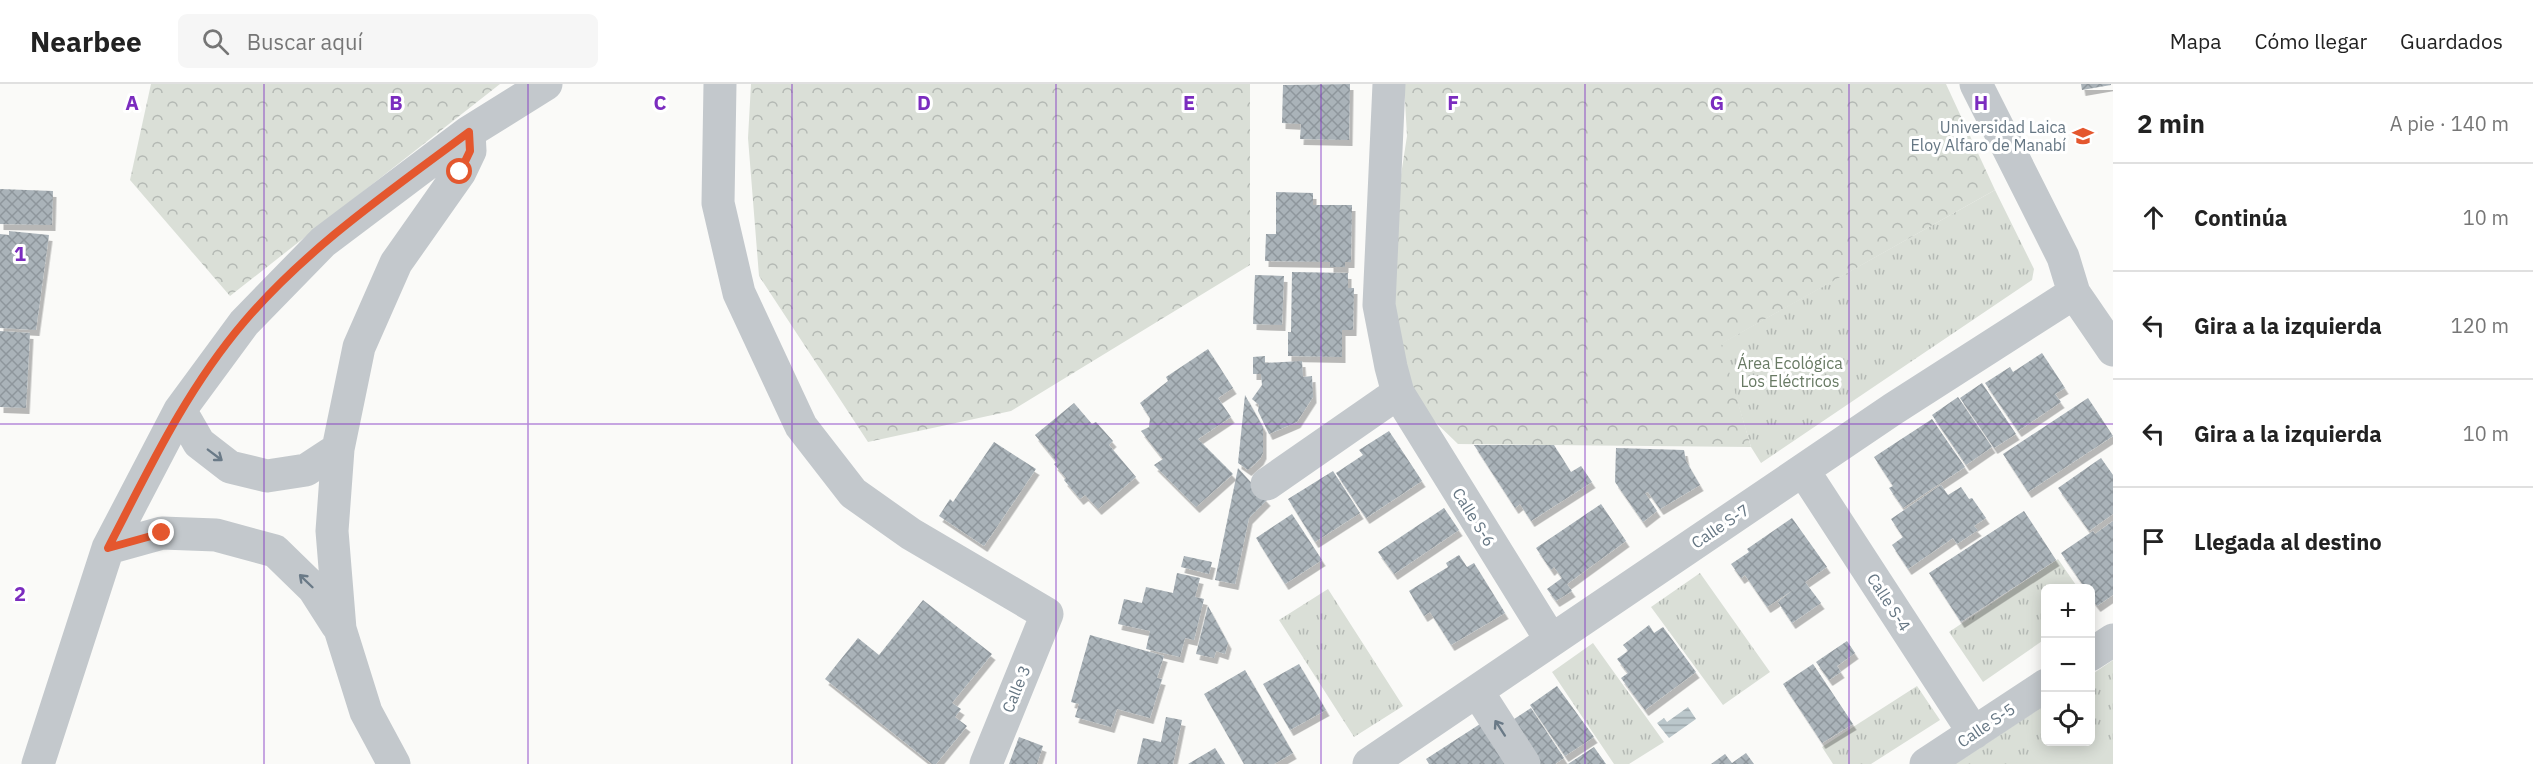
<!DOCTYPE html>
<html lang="es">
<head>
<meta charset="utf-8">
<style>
	:root { --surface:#fff; --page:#f6f6f6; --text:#222; --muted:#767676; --line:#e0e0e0 }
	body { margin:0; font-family:"IBM Plex Sans",sans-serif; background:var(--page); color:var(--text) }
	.controls { position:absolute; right:18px; bottom:18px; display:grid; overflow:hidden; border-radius:9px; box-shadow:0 3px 15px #0003 }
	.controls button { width:54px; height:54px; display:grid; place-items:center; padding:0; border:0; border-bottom:2px solid var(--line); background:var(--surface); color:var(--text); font:30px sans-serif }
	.stop { position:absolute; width:18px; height:18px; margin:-14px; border:4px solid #e4572e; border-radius:50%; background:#fff }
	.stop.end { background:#e4572e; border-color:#fff; box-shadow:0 2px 6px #0008 }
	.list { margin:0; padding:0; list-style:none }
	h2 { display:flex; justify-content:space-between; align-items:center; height:78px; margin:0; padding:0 24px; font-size:26px }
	h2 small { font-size:20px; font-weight:400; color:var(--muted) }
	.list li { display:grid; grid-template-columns:39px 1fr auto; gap:18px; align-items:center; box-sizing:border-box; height:108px; padding:0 24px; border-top:2px solid var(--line) }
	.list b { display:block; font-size:22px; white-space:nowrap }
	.list em { font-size:20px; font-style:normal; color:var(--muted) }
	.icon { flex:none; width:33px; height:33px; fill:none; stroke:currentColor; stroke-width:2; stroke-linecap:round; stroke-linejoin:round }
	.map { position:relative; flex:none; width:2113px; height:680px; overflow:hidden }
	header { display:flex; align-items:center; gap:36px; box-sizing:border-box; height:84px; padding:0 30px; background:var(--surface); border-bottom:2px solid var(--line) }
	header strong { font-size:28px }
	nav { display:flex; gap:33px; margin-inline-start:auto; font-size:21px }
	.search { width:420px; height:54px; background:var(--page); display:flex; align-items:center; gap:15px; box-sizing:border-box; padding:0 21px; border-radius:9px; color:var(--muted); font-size:22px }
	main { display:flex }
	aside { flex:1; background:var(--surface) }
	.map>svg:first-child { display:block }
	.grass { fill:url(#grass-tufts) }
	.forest { fill:url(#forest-crowns) }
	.garden { fill:#dadfd7 }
	.water { fill:url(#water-rules) }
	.building { fill:url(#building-cross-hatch); filter:url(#shadow) }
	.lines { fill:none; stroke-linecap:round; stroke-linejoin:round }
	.minor { stroke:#c3c8cc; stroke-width:33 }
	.oneway { stroke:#6a7a87 }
	.route { stroke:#e4572e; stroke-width:8 }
	.grid { fill:none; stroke:#7b2cbf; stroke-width:1.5; stroke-opacity:0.55 }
	.labels { text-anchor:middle; stroke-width:6; stroke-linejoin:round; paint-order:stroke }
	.poi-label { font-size:16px; fill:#657683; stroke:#fff; text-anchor:end }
	.park-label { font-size:16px; fill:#687a64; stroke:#fff }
	.street-label { font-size:16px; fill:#657683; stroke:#fff }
	.grid-label { font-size:20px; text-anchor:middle; font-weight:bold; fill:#7b2cbf; stroke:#fff; stroke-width:6; stroke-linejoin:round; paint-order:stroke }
</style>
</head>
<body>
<header>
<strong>Nearbee</strong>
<div class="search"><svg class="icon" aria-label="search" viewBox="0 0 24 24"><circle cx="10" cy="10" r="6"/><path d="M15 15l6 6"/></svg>Buscar aquí</div>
<nav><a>Mapa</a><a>Cómo llegar</a><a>Guardados</a></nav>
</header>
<main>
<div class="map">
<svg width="2113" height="680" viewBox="0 0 2113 680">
	<defs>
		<pattern id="grass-tufts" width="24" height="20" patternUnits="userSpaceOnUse" patternTransform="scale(1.5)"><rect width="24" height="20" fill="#dadfd7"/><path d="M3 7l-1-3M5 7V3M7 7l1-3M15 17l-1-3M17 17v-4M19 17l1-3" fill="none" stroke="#b4b9b4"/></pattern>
		<pattern id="forest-crowns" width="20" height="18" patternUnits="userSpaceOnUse" patternTransform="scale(1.5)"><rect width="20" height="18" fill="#dadfd7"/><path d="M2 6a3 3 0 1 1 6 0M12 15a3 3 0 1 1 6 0" fill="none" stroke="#b4b9b4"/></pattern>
		<pattern id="water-rules" width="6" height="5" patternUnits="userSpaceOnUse" patternTransform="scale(1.5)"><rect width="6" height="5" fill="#bbc7cb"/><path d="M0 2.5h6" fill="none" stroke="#9ca6aa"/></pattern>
		<pattern id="building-cross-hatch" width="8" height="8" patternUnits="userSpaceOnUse" patternTransform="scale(1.5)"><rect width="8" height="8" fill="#aab3b9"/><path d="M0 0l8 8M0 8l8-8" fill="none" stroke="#8e969c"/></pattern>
		<filter id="shadow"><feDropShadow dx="3.5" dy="6" stdDeviation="0" flood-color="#0004"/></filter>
	</defs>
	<rect width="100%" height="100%" fill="#fafaf8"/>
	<path class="grass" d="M1995 106 2034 185 2032 196 1761 379 1751 363 1720 260Z
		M2058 475 2078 504H2046L2045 555 1983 598 1949 548Z
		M1700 489 1770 588 1723 621 1651 523Z
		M1328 505 1403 622 1354 653 1279 536Z
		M1593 559 1664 658 1629 680H1614L1552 588Z
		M2113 576V680H1955L2045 621 2046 658H2090L2091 591Z
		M1917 602 1940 636 1871 680H1833L1822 663Z"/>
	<path class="forest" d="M151 0H500L230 212 130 96Z
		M751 0H1250V181L1011 327 868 358 759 192 748 54Z
		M1404 0H1946L1995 106 1721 260 1751 363 1458 360 1430 333 1410 301 1394 236 1391 156 1407 52Z"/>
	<path class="garden" d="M2091 641 2113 674V680H2015L2050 658H2090Z"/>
	<path class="water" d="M1688 623 1696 635 1669 654 1657 639 1664 634 1667 638Z"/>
	<path class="building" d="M1350 0 1349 56 1300 55 1301 40 1282 39 1283 1Z
		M2081 0H2111V1L2082 6Z
		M0 105 53 107 52 141 0 140Z
		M1276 108 1313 109V121H1352L1351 178H1345V183H1330V178L1265 177 1266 150H1276Z
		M9 147 49 151 36 246 0 244V150L9 151Z
		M1292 188 1348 189V204H1354L1353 246H1342V273L1288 272V248H1291Z
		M1255 191 1284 192 1282 241 1253 240Z
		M0 247 30 249 26 324 0 323Z
		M1208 265 1233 304 1218 314 1231 333 1198 355 1233 390 1196 423 1154 381 1163 375 1141 347 1149 343 1150 334 1140 319 1168 297 1166 293Z
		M2042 269 2065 304 2055 310 2061 318 2018 347 1985 299 2010 283 2013 288Z
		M1265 272V279L1302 277 1303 293 1312 292 1313 313 1297 338 1269 350 1258 327 1259 321 1252 315 1262 301 1261 290H1253V273Z
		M1982 299 2016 350 1994 364 1960 314Z
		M1245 311 1263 343V369L1260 375 1248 386 1238 379Z
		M1958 313 1992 363 1966 381 1932 331Z
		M2088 314 2113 352 2028 408 2003 370Z
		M1074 319 1092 340 1096 338 1113 357 1109 361 1136 393 1098 425 1085 411 1080 415 1064 396 1066 394 1054 380 1057 378 1035 351Z
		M1932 335 1965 383 1903 424 1889 404 1893 402 1874 373Z
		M1389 347 1422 397 1366 434 1336 389 1363 371 1359 366Z
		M994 358 1036 385 984 462 939 432 950 415 953 418Z
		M1474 361H1554L1571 388 1581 382 1592 398 1531 437 1520 420 1515 424Z
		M1616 364 1684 366 1686 377 1700 401 1660 425 1648 408 1645 409 1657 427 1643 438 1615 398Z
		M2101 374 2113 391V430L2089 447 2058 404Z
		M1238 384 1267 416 1249 434 1235 500 1215 496Z
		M1333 387 1360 429 1315 458 1288 415Z
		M1941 401 1948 411 1961 403 1969 415 1972 414 1986 434 1974 442 1978 446 1957 460 1953 454 1908 485 1892 461 1903 453 1891 435Z
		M1601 420 1626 457 1567 500 1572 507 1556 517 1547 505 1562 494 1554 483 1551 486 1536 464Z
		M1444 424 1459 446 1394 490 1378 468Z
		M2024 427 2056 476 1961 538 1929 489Z
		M1292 430 1322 476 1285 500 1256 454Z
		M1792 434 1827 483 1805 498 1821 519 1792 539 1778 518 1793 506 1767 523 1745 491 1741 494 1731 480 1749 468 1747 465Z
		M2113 437V511L2097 522 2090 513V504H2085L2061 469 2093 447 2095 450Z
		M1459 471 1467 483 1474 479 1505 529 1451 561 1430 528 1424 532 1409 507 1448 483 1446 479Z
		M1184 472 1212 478 1209 490 1181 483Z
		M1177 489 1200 494 1195 513 1204 515 1194 556 1185 554 1180 573 1146 565 1150 547 1118 540 1124 515 1142 519 1146 503 1173 509Z
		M923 516 992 570 952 619 961 625 955 633 967 642 936 680H932L825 595 858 554 879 571Z
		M1208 522 1228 559 1225 570 1216 567 1214 574 1196 570Z
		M1649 541 1654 549 1663 543 1696 588 1645 626 1621 594 1628 589 1617 575 1628 567 1623 561Z
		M1090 551 1164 572 1157 594 1162 595 1150 634 1117 625 1111 643 1075 633 1079 620 1071 618Z
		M1847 557 1855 569 1837 582 1841 588 1829 596 1816 578Z
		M1299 580 1326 626 1290 646 1263 600Z
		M1813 580 1853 640 1822 659 1783 600Z
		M1245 586 1293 669 1274 680H1244L1204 610Z
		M1557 602 1594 653 1565 672 1530 621Z
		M1531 624 1564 674 1555 680H1535L1508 639Z
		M1166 633 1182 636 1173 680H1137L1143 654 1161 658Z
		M1480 640 1507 680H1429L1426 675Z
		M1019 653 1043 662 1037 680H1009Z
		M1594 663 1606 680H1568Z
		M1215 664 1225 680H1188Z
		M1746 669 1754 680H1711L1725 670 1732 679Z"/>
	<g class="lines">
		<path class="minor" d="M720 0 718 119 739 209 801 342 853 409 911 450 1047 530 986 680
			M1389 0 1379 221 1391 283 1398 309 1551 556
			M1976 0 2063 173 2074 209 2113 266
			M180 326 199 359 230 383 267 392 306 386 338 365
			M1803 386 1974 649
			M1267 400 1398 309
			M108 464 162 449 216 451 275 467 314 505 337 541
			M2090 571 2113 556
			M1477 607 1524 680
			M38 680 108 464 180 326 244 239 323 158 469 48 546 0
			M394 680 366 628 340 545 332 447 338 365 359 263 396 179 460 88 470 67 469 48
			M1369 680 1893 325 2074 209
			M1926 680 2046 601"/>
	</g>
	<defs><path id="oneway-shaft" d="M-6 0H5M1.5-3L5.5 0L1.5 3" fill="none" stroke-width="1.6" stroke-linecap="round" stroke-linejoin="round" transform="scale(1.5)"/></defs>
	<g class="oneway">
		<use href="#oneway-shaft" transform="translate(215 371) rotate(37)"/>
		<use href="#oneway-shaft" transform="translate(306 497) rotate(-136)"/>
		<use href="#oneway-shaft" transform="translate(1500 644) rotate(-123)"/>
	</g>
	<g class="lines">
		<path class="route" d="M162 449 108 464C149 385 186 306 244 238 308 163 390 107 469 48L470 67 460 88"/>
	</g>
	<path class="grid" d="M264 0V680M528 0V680M792 0V680M1056 0V680M1321 0V680M1585 0V680M1849 0V680M0 340H2113"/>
	<defs>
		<symbol id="university-bare" viewBox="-9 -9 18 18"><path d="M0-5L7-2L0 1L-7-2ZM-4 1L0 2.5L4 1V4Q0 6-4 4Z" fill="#e4572e" stroke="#fff" stroke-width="2.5" paint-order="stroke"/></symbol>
	</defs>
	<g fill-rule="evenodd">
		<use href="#university-bare" x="2068" y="37" width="30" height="30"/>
	</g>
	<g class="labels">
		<g class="poi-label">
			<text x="2066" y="49">Universidad Laica<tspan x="2066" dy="18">Eloy Alfaro de Manabí</tspan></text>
		</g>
		<g class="park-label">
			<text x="1790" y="285">Área Ecológica<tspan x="1790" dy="18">Los Eléctricos</tspan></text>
		</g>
		<g class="street-label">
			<text transform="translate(1474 433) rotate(58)" y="6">Calle S-6</text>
			<text transform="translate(1720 442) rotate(-34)" y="6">Calle S-7</text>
			<text transform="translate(1889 518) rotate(57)" y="6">Calle S-4</text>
			<text transform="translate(1016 605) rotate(-68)" y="6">Calle 3</text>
			<text transform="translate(1986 641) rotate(-34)" y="6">Calle S-5</text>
		</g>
	</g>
	<g class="grid-label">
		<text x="132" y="26">A</text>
		<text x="396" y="26">B</text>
		<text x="660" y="26">C</text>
		<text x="924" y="26">D</text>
		<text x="1189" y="26">E</text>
		<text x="1453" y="26">F</text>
		<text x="1717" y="26">G</text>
		<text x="1981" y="26">H</text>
		<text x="20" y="177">1</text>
		<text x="20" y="517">2</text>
	</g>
</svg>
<div class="controls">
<button>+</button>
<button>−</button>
<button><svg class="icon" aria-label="locate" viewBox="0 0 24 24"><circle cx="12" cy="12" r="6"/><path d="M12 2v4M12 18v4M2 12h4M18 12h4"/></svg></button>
</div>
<div class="stop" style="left:460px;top:88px"></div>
<div class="stop end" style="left:162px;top:449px"></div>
</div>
<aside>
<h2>2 min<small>A pie · 140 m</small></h2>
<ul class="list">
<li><svg class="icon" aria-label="ahead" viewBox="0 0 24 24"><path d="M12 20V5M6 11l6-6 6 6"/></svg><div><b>Continúa</b></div><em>10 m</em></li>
<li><svg class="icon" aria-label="left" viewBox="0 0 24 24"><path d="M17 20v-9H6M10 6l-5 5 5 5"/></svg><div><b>Gira a la izquierda</b></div><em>120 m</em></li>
<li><svg class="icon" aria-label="left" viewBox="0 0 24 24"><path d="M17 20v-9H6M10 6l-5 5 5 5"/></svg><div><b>Gira a la izquierda</b></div><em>10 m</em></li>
<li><svg class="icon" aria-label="arrive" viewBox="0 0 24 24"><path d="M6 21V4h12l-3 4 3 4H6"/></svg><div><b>Llegada al destino</b></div></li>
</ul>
</aside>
</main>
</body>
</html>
